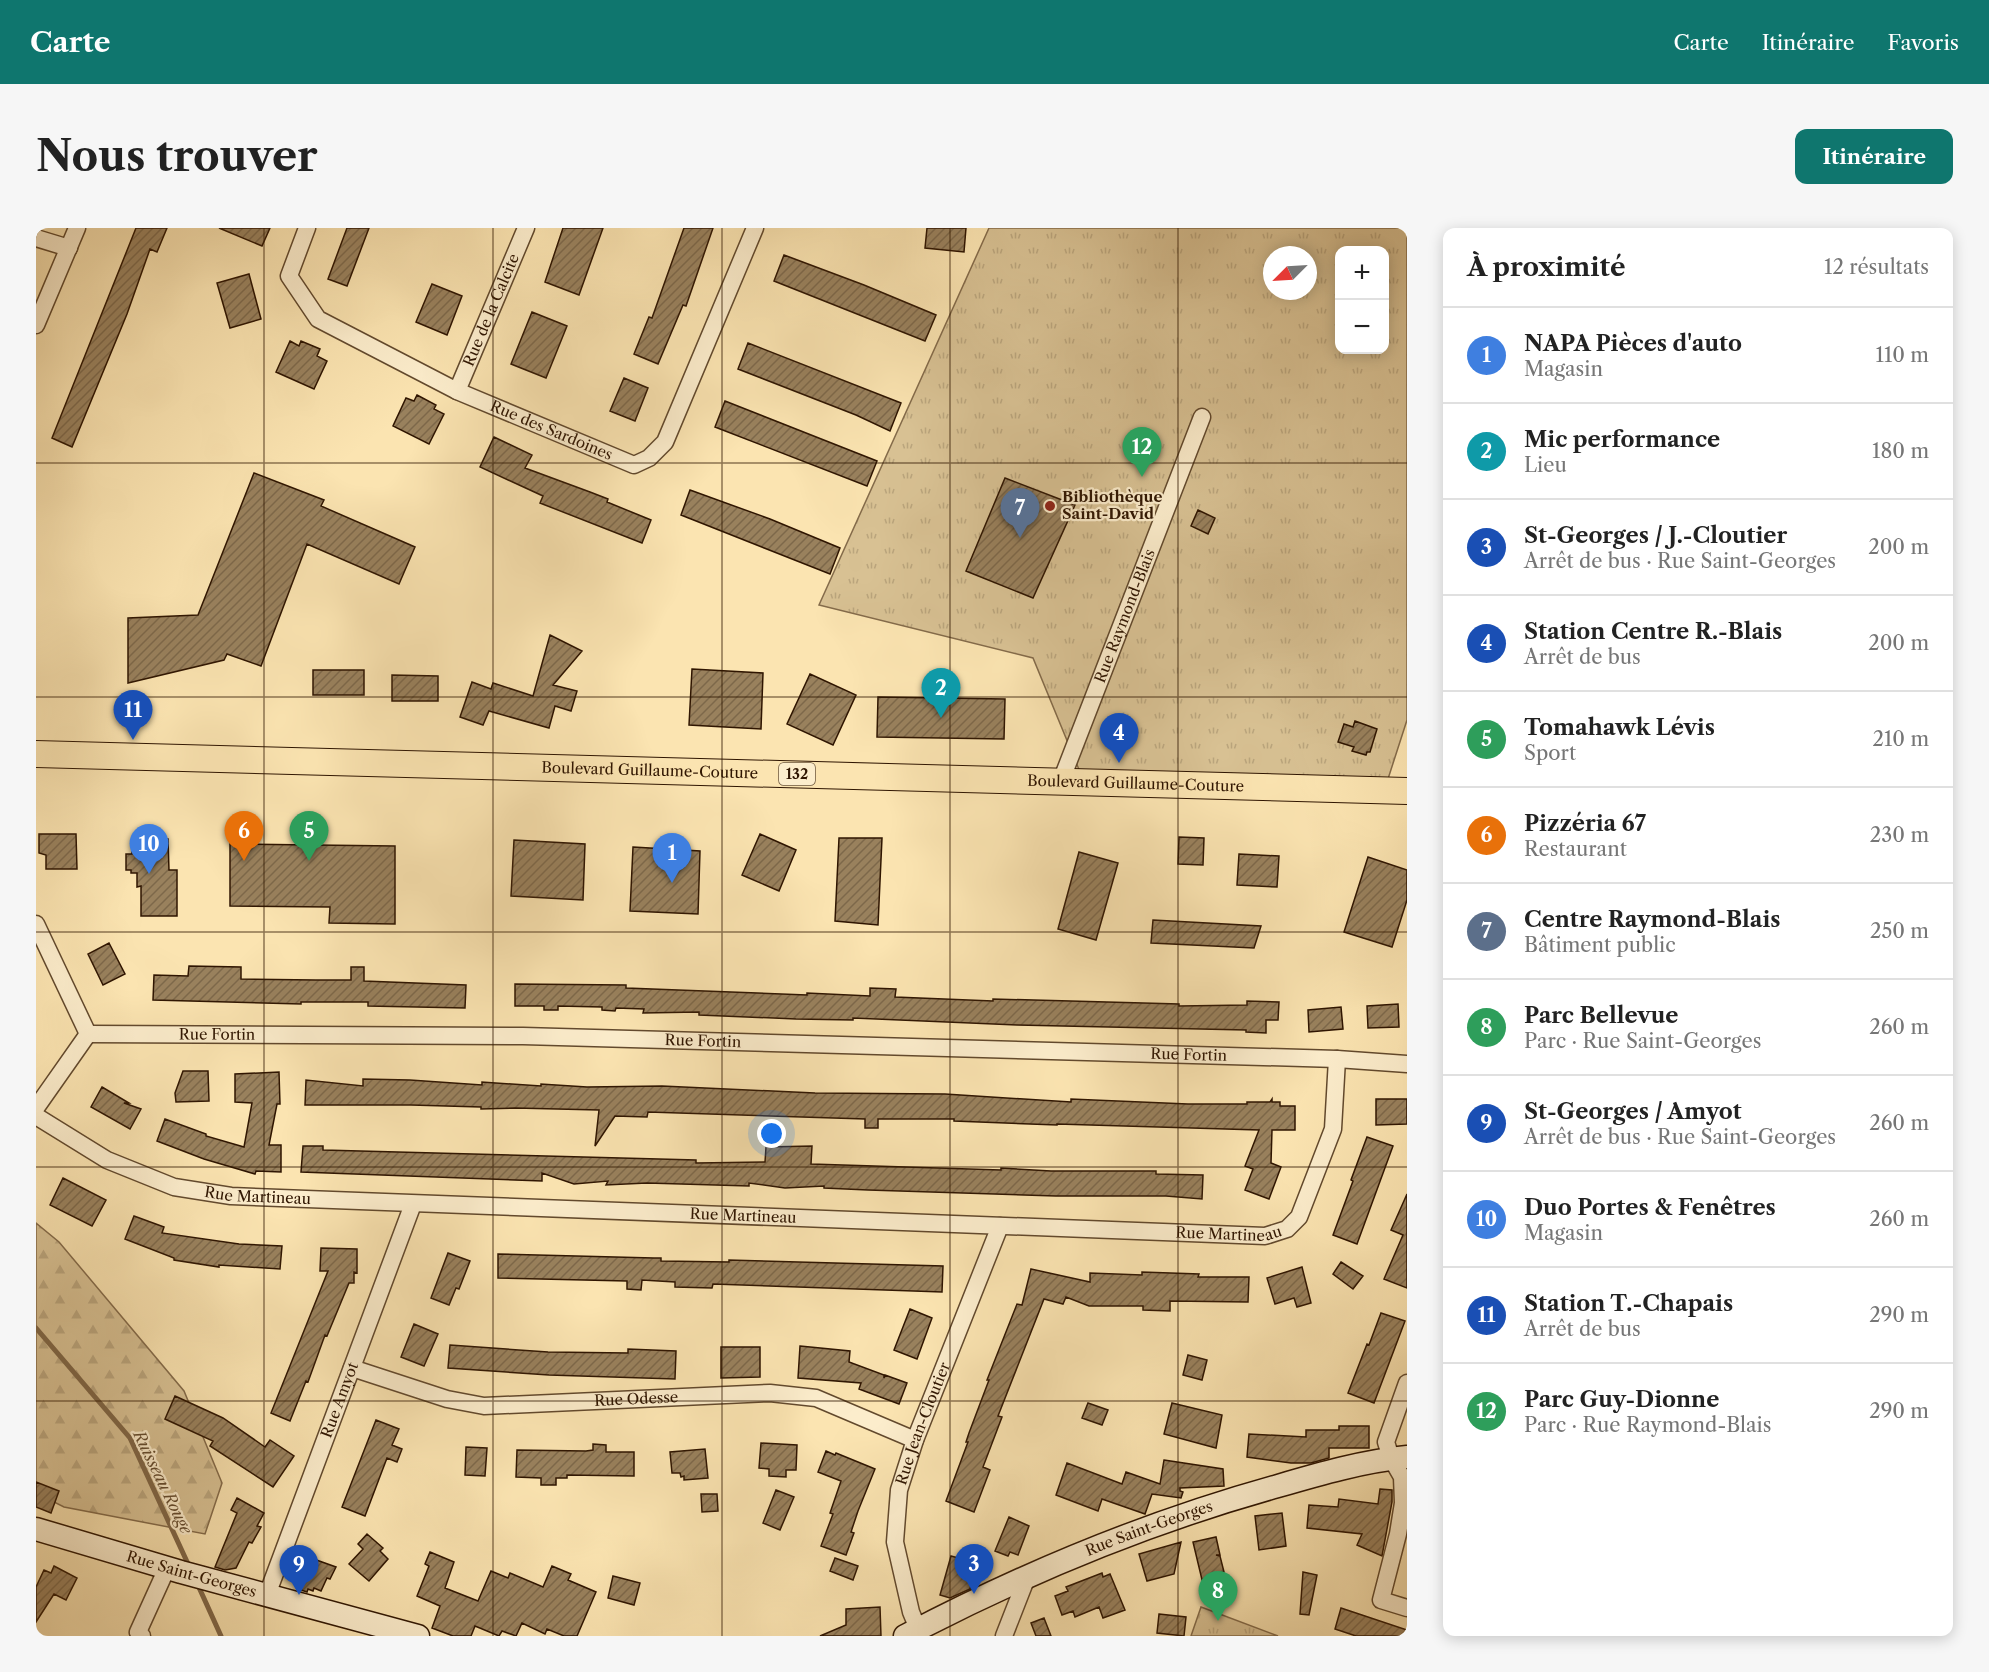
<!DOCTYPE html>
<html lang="fr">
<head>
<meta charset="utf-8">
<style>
	:root { --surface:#fff; --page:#f6f6f6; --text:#222; --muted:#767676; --line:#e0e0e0; --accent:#0f766e }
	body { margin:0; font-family:"Libre Caslon Text",serif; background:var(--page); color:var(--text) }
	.controls { position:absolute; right:18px; top:18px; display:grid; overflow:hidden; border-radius:12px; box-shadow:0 3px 15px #0003 }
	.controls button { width:54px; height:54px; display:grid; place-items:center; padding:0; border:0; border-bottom:2px solid var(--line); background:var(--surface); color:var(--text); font:30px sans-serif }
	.compass { position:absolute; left:1227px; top:18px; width:54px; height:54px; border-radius:50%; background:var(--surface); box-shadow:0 3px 15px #0003; rotate:246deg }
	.you { position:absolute; left:736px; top:906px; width:21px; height:21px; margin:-15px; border:4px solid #fff; border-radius:50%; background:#1a73e8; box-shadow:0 0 0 9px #1a73e833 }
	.badge { display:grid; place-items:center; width:39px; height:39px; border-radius:50%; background:var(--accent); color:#fff; font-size:20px; font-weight:700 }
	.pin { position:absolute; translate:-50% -50px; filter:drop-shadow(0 2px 3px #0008) }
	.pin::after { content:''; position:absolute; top:32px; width:21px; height:18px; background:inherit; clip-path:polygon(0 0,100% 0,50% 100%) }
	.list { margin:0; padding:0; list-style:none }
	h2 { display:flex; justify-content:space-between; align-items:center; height:78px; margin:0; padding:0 24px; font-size:26px }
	h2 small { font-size:20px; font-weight:400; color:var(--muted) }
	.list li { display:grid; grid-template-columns:39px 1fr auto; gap:18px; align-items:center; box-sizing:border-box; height:96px; padding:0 24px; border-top:2px solid var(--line) }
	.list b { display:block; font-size:22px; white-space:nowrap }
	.list p { margin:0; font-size:20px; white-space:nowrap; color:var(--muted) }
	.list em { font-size:20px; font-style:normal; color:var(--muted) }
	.map { position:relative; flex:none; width:1371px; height:1408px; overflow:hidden; border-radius:12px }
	header { display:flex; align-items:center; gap:36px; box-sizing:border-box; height:84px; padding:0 30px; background:var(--accent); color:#fff }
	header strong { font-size:28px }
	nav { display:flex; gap:33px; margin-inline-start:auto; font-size:21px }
	.intro { display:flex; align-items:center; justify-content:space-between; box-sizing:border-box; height:144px; padding:0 36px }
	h1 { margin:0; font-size:42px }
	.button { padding:15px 27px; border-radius:12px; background:var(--accent); color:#fff; font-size:21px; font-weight:700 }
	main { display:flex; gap:36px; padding:0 36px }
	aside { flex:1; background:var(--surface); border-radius:12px; box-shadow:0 3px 15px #0003 }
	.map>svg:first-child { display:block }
	.forest { fill:url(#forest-firs); stroke:#846b4a; stroke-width:1.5 }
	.park { fill:url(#park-tufts); stroke:#846b4a; stroke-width:1.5; fill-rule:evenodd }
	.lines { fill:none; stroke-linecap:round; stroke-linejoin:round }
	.stream { stroke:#806747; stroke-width:5 }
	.building { fill:url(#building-hatch); stroke:#2f1501; stroke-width:1.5 }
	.street-casing { stroke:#62492d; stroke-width:19 }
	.secondary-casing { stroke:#2f1501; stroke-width:25 }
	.primary-casing { stroke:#2f1501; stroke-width:28 }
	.street { stroke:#fcedcc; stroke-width:16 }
	.secondary { stroke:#fcedcc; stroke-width:22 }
	.primary { stroke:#fbe4b1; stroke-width:26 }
	.grid { fill:none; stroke:#2f1501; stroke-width:1.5; stroke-opacity:0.55 }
	.poi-dot { fill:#8f2418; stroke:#fcedcc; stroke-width:2 }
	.labels { text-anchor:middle; stroke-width:4.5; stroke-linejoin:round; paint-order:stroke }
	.shield { fill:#fcedcc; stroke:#6c563e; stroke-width:1.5 }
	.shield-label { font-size:14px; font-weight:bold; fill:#2f1501 }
	.street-label { font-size:15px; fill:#2f1501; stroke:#fcedcc }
	.poi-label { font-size:15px; font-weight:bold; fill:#2f1501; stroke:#fcedcc; text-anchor:start }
	.water-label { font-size:16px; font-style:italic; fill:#654c2f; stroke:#fcedcc }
</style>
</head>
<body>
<header>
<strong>Carte</strong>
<nav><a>Carte</a><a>Itinéraire</a><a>Favoris</a></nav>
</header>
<div class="intro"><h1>Nous trouver</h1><a class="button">Itinéraire</a></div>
<main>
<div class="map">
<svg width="1371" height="1408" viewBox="0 0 1371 1408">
	<defs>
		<pattern id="forest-firs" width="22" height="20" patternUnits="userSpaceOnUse" patternTransform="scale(1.5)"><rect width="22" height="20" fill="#d8c193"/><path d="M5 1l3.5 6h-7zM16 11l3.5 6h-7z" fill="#baa57d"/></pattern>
		<pattern id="park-tufts" width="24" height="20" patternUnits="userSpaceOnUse" patternTransform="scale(1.5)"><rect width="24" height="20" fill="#d8c193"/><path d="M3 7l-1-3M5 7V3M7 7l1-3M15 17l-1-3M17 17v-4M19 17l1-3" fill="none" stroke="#baa57d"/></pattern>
		<pattern id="building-hatch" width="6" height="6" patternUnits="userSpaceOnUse" patternTransform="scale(1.5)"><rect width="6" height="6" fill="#99815d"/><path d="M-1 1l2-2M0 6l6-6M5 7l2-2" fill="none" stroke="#7d684a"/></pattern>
	</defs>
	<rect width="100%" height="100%" fill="#fbe4b1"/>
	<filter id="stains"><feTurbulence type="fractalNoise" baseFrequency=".00333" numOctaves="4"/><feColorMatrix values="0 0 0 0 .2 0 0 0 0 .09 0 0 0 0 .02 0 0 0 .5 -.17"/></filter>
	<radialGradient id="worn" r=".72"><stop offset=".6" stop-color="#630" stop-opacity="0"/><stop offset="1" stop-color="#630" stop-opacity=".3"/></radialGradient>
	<path class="forest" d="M0 995 23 1014 148 1163 186 1255 169 1306 28 1279 0 1265Z"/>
	<path class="park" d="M953 0H1371V492L1351 554 1044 544 997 430 783 377ZM1304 22H1348V122H1304ZM1236 27H1272V63H1236Z
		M1165 1379 1242 1408H1155Z"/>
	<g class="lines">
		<path class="stream" d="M0 1100 94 1210 153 1338
			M161 1355 185 1408"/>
	</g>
	<path class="building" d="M100 0H131L121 24 114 21 91 86 36 219 16 210Z
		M183 0H234L226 18Z
		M311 0H333L311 58 292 51Z
		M527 0H567L543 67 509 54Z
		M648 0H677L650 78 647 77 622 136 598 126 613 89 616 90Z
		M891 0H930L928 24 889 20Z
		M748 27 828 57 900 87 889 113 738 53Z
		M213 46 225 91 194 100 181 55Z
		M396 56 426 68 411 107 380 94Z
		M496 84 531 98 510 150 475 136Z
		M254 113 263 118 265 113 284 121 281 128 291 133 278 161 240 144Z
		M712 115 865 175 854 203 820 187 702 141Z
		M588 150 612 160 599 193 574 183Z
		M381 167 400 177 398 181 408 186 393 216 357 198 370 170 378 173Z
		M689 173 841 233 831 258 679 199Z
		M458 209 496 227 489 240 554 264 572 271 571 274 615 292 606 315 504 275 507 268 444 239Z
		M218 245 288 272 285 278 379 319 363 356 271 316 225 438 191 426 188 432 92 455V390L162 387Z
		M969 250 1039 277 997 370 930 343Z
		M654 262 734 291 804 320 794 346 645 287Z
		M1162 282 1179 290 1172 306 1155 298Z
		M514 407 546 423 517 457 541 463 535 483 519 478 513 500 453 483 447 497 424 489 436 454 455 461 457 455 497 468Z
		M656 441 727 445 725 501 653 497Z
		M277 442H328V467H277Z
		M774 446 820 467 797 517 751 496Z
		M356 447 402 448V473H356Z
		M842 469 969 471 968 511 841 509Z
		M1319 493 1341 501 1334 524H1331L1330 527 1316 523 1318 519 1302 514 1308 496 1317 499Z
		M3 606H40L41 641H10V627L3 625Z
		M724 606 760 622 743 663 706 647Z
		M1143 609 1168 610 1167 637 1142 636Z
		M803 610H846L842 697 799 693Z
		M96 611H132L133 642H141V688H105V658L101 659V645H95V642H90V626H96Z
		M478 612 549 616 547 672 475 668Z
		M194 616 359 618V696L293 695 294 679 194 678Z
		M597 619 664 623 662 686 594 683Z
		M1043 624 1082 635 1060 712 1022 701Z
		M1203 626 1243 628 1241 659 1201 657Z
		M1332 629 1371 642V672L1356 719 1308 704Z
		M1117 692 1225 698 1218 720 1115 715Z
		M73 715 89 746 67 757 52 726Z
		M153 738 205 739V751L280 752H315V739H328V753L430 757 429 780 332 778V774H265V776L117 772 118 747 152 748Z
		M479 756 590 757V760L771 767V765L834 768V760L860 761 859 769 957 773V771L1143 776V778L1211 777V773L1243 774 1242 792H1230V805L1210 804V802L981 797 817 790V792L760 791 663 787V784L607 785 608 781 580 780 579 783 566 782V779L522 778V782H508V778H479Z
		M1362 776 1363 799 1332 800 1331 778Z
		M1305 779 1307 801 1273 804 1272 782Z
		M147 843H172L173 873 140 874 139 865Z
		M243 844 244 876H241L233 917H245V944L220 943 219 946 168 931 121 913 129 891 170 906V908L208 919 216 875 199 874V846Z
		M327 851 374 852 446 857V854L505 858V856L551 859 626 858 779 865 909 866 1035 874V871L1152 876H1211V874H1234L1236 871V874H1244V878H1259V902H1236L1235 935 1245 939 1233 971 1209 962 1217 941 1209 938 1223 902 1021 896V897L918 893V891H842V900H829V891L612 884 611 889 579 888 559 918 563 882 479 880 445 881V879L375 877H269L270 852 327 858Z
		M66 859 93 875H88L105 881 94 901 55 879Z
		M1340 871H1371V896L1340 897Z
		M1331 909 1357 918 1321 1016 1297 1007 1317 953 1315 952Z
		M267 918H287V922L660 932V935L729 934 730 919 776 918 775 936 965 942V940L1015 943H1120V946L1167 947 1166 971 1130 968H1020L832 962 788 960V958L749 960 713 955V958L611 955 570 957 572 953 538 956 506 945V953L265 944Z
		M27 950 70 972 56 998 14 977Z
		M1371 966V1060L1348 1051 1367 1007 1355 1002Z
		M98 988 128 999 126 1005 203 1016 246 1018 244 1041 183 1037V1039L138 1032V1030L89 1011Z
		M285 1020 321 1021V1045L318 1044V1055H313L291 1108 289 1107 272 1154 270 1153 254 1193 235 1185 292 1043H284Z
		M412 1025 434 1033 423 1061 420 1060 413 1077 395 1070Z
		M462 1026 618 1030H625V1033L693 1034V1032L907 1038 906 1064 677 1056 676 1060 639 1059V1054L606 1052 605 1062 591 1061V1053L462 1050Z
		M1305 1034 1327 1048 1317 1061 1297 1046Z
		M1266 1039 1275 1075 1261 1079 1258 1070 1239 1076 1231 1050Z
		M995 1041 1054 1054V1045L1106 1047V1044L1163 1046 1162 1049H1213L1212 1074 1134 1073V1083L1107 1082V1078H1053L1030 1069 1027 1076 1008 1071 962 1188 966 1189 947 1239 954 1242 938 1284 910 1273 932 1214H930L933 1205 953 1152H951L981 1076 986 1077Z
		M874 1081 896 1090 881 1131 858 1122Z
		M1345 1085 1369 1093 1338 1175 1312 1165 1331 1116 1333 1117Z
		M378 1096 402 1106 388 1138 365 1129Z
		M414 1117 512 1124 592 1125V1121L640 1123 639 1151 513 1147 412 1140Z
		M764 1118 814 1123 813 1134 848 1147V1150L849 1147 871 1155 863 1176 823 1161 825 1155 762 1150Z
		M685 1119H724V1149L685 1150Z
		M1152 1127 1171 1132 1166 1152 1147 1147Z
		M139 1168 187 1190 229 1219 234 1212 258 1228 237 1259 174 1218 177 1213 129 1191Z
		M1052 1175 1072 1182 1066 1197 1046 1190Z
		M1136 1175 1186 1187 1180 1220 1128 1206Z
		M340 1192 363 1201 356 1217 366 1221 361 1234 351 1230 329 1288 306 1279Z
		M1303 1198H1333V1220H1293V1230L1275 1235H1255L1211 1229 1213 1206 1270 1209V1202H1303Z
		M725 1215 761 1217 760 1242H750V1249L733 1248V1241L723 1240Z
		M557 1216 570 1217V1224H598V1248L531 1247V1250H520V1257H505V1250L480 1249 481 1222 550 1223 557 1222Z
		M430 1219 451 1220 449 1248 429 1247Z
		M669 1221 672 1250 648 1252V1248L645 1249 644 1245H636L634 1224Z
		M790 1223 799 1227 800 1225 839 1241 822 1283 815 1304 818 1305 810 1327 785 1318 797 1286 794 1285 805 1253 782 1244Z
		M1128 1232 1187 1241 1188 1258 1144 1260V1263L1147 1264 1145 1270 1116 1266 1109 1286 1066 1271 1062 1283 1020 1267 1031 1235 1086 1256 1090 1244 1124 1256Z
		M0 1254 23 1263 15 1285 0 1279Z
		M1344 1261 1356 1262V1274L1346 1328 1321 1317 1326 1306 1271 1300 1273 1277 1302 1279 1303 1271 1342 1276Z
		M740 1262 758 1269 744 1302 727 1295Z
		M665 1266H681L682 1283 666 1284Z
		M201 1270 228 1285 221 1298 225 1299 216 1315 213 1314 200 1340 189 1342 179 1339 201 1285 195 1282Z
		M1246 1285 1250 1318 1223 1322 1219 1288Z
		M973 1289 993 1298 982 1327 974 1324 972 1328 959 1323Z
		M331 1306 347 1320 344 1323 352 1331 333 1353 313 1336 327 1321 322 1316Z
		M1180 1309 1184 1327H1180L1184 1328 1188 1344 1172 1348V1356H1167L1157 1314Z
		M1145 1314 1138 1346 1111 1353 1103 1326Z
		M394 1324 418 1334 409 1360 442 1373 455 1343 472 1350 474 1345 507 1359 516 1338 535 1346 532 1352 560 1364 541 1408H528L511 1401 509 1406 486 1395 480 1408 466 1403 463 1408 439 1398 435 1408H417L396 1400 404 1378 381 1368 393 1338 389 1336Z
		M915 1328 941 1335 934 1361 914 1370 904 1367Z
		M272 1329 300 1339 294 1351 291 1350 285 1363 278 1360 277 1363 272 1361 271 1364 265 1362 256 1342 266 1345Z
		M799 1330 822 1338 817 1352 794 1343Z
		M18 1338 41 1350 30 1372 18 1366 0 1394V1359L8 1342 15 1345Z
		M1267 1344 1281 1347 1273 1387 1264 1386Z
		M1066 1345 1067 1349 1074 1346 1089 1382 1067 1390 1063 1379 1039 1389 1037 1383 1026 1387 1019 1368 1032 1363 1030 1359Z
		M577 1348 604 1355 598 1377 572 1370Z
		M844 1379 845 1408H784L810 1397V1381Z
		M1305 1380 1371 1402V1408H1320L1299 1401Z
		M1123 1386 1150 1389 1148 1408 1121 1405Z
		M1008 1390 1015 1408H1000L995 1395Z"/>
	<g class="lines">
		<defs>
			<g id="street">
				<path id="s1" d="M271 0 253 48 282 91 421 163 598 237 613 230 629 214 719 0"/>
				<path d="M0 10 33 20"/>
				<path d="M0 97 41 0"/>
				<path id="s2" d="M421 163 490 0"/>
				<path id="s3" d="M1025 553 1166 189"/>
				<path d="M0 696 52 806"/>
				<path id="s4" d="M52 806 487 808 1301 831 1371 836"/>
				<path d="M0 880 52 806"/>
				<path id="s5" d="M0 888 71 932 138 959 195 968 1229 1008 1251 1001 1263 989 1297 901 1301 831"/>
				<path id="s6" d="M316 1140 411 1171 448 1178 734 1165 780 1170 879 1212"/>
				<path d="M1371 1155 1350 1214 1355 1230 1366 1249 1367 1275 1362 1306 1345 1372 1371 1380"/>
				<path id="s7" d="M231 1367 377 976"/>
				<path id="s8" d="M882 1401 875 1384 859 1314 863 1262 879 1212 964 998"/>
				<path d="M106 1408 102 1404 131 1340"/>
				<path d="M968 1408 991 1349"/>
			</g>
			<g id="secondary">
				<path id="s9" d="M0 1301 145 1344 382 1408"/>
				<path id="s10" d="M869 1408C989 1345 1112 1294 1242 1258 1283 1246 1328 1233 1371 1229"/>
			</g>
			<g id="primary">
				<path id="s11" d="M0 526 1371 563"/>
			</g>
		</defs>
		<use href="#street" class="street-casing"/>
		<use href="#secondary" class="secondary-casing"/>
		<use href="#primary" class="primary-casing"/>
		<use href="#street" class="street"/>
		<use href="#secondary" class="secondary"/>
		<use href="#primary" class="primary"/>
	</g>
	<path class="grid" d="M228 0V1408M457 0V1408M686 0V1408M914 0V1408M1142 0V1408M0 235H1371M0 469H1371M0 704H1371M0 939H1371M0 1173H1371"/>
	<circle class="poi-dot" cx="1014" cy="278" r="6"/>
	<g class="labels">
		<rect class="shield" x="743" y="535" width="36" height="22" rx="4.5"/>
		<g class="shield-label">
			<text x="761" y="551">132</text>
		</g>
		<g class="street-label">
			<text dy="5" stroke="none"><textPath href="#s2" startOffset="88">Rue de la Calcite</textPath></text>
			<text dy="5" stroke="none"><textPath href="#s1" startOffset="362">Rue des Sardoines</textPath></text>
			<text dy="5" stroke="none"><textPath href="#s3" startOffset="177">Rue Raymond-Blais</textPath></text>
			<text dy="5" stroke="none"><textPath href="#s11" startOffset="614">Boulevard Guillaume-Couture</textPath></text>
			<text dy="5" stroke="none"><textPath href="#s11" startOffset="1100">Boulevard Guillaume-Couture</textPath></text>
			<text dy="5" stroke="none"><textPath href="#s4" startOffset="129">Rue Fortin</textPath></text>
			<text dy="5" stroke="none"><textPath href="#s4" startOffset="615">Rue Fortin</textPath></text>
			<text dy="5" stroke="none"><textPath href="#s4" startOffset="1101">Rue Fortin</textPath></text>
			<text dy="5" stroke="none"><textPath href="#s5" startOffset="240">Rue Martineau</textPath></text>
			<text dy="5" stroke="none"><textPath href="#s5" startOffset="726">Rue Martineau</textPath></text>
			<text dy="5" stroke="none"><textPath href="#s5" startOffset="1212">Rue Martineau</textPath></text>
			<text dy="5" stroke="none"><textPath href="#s7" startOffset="208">Rue Amyot</textPath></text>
			<text dy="5" stroke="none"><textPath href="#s6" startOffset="290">Rue Odesse</textPath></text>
			<text dy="5" stroke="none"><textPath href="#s8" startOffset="213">Rue Jean-Cloutier</textPath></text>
			<text dy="5" stroke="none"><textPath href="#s10" startOffset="267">Rue Saint-Georges</textPath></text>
			<text dy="5" stroke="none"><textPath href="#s9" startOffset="162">Rue Saint-Georges</textPath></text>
		</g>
		<g class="poi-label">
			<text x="1026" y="274">Bibliothèque<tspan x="1026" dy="17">Saint-David</tspan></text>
		</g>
		<g class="water-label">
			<text transform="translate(127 1254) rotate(64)" y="6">Ruisseau Rouge</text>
		</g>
	</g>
	<rect width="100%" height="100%" filter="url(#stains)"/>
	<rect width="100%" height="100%" fill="url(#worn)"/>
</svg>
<div class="controls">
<button>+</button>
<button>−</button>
</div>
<svg class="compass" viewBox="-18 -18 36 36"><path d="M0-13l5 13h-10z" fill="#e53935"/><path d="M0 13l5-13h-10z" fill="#767676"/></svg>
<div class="you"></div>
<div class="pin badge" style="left:636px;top:655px;background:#3f7fe0">1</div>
<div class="pin badge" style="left:905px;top:490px;background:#0f9aa8">2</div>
<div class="pin badge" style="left:938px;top:1366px;background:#1a4fb4">3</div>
<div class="pin badge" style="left:1083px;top:535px;background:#1a4fb4">4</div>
<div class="pin badge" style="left:273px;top:633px;background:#2e9e5b">5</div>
<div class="pin badge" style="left:208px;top:633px;background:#e8710a">6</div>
<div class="pin badge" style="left:984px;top:310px;background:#5c6f8a">7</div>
<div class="pin badge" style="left:1182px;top:1393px;background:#2e9e5b">8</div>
<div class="pin badge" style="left:263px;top:1367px;background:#1a4fb4">9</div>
<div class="pin badge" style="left:113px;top:646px;background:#3f7fe0">10</div>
<div class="pin badge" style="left:97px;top:512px;background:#1a4fb4">11</div>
<div class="pin badge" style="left:1106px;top:249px;background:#2e9e5b">12</div>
</div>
<aside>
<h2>À proximité<small>12 résultats</small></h2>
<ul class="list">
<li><span class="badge" style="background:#3f7fe0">1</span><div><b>NAPA Pièces d'auto</b><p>Magasin</p></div><em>110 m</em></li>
<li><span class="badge" style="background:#0f9aa8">2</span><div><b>Mic performance</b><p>Lieu</p></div><em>180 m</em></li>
<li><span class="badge" style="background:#1a4fb4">3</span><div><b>St-Georges / J.-Cloutier</b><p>Arrêt de bus · Rue Saint-Georges</p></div><em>200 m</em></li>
<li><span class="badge" style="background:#1a4fb4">4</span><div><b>Station Centre R.-Blais</b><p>Arrêt de bus</p></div><em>200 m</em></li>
<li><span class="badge" style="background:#2e9e5b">5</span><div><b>Tomahawk Lévis</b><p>Sport</p></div><em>210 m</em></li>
<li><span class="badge" style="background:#e8710a">6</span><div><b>Pizzéria 67</b><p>Restaurant</p></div><em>230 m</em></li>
<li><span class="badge" style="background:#5c6f8a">7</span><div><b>Centre Raymond-Blais</b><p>Bâtiment public</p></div><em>250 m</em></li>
<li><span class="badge" style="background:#2e9e5b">8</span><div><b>Parc Bellevue</b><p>Parc · Rue Saint-Georges</p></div><em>260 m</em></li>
<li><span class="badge" style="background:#1a4fb4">9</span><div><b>St-Georges / Amyot</b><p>Arrêt de bus · Rue Saint-Georges</p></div><em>260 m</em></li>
<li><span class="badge" style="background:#3f7fe0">10</span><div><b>Duo Portes &amp; Fenêtres</b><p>Magasin</p></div><em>260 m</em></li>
<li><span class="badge" style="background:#1a4fb4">11</span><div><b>Station T.-Chapais</b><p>Arrêt de bus</p></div><em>290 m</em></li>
<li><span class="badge" style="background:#2e9e5b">12</span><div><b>Parc Guy-Dionne</b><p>Parc · Rue Raymond-Blais</p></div><em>290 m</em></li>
</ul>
</aside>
</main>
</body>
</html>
